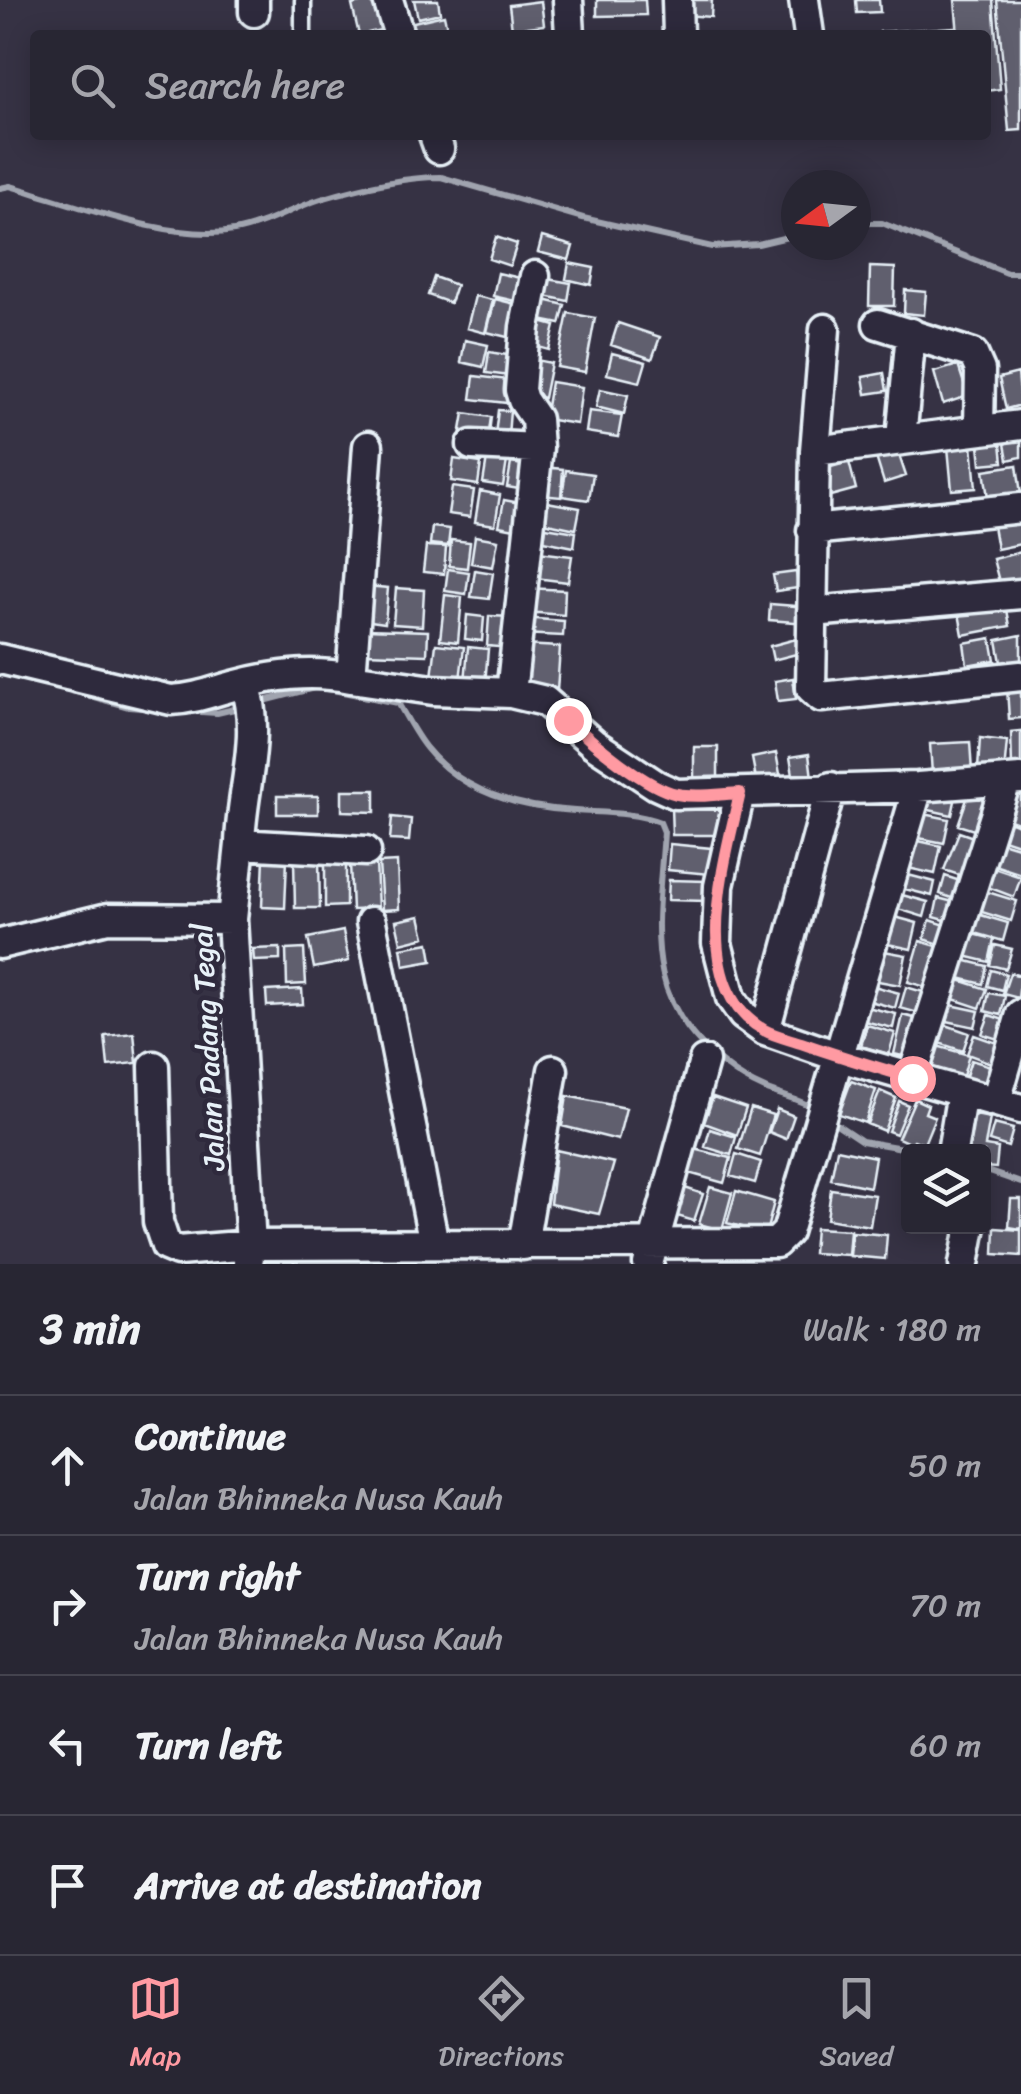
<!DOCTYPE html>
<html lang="en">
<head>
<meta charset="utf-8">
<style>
	:root { --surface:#282633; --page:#302e3b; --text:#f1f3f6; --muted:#a5a5ac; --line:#44434e; --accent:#ff9aa2 }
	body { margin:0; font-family:Sriracha,sans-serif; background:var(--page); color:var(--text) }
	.controls { position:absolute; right:30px; bottom:30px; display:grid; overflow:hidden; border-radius:10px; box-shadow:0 5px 25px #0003 }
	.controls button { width:90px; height:90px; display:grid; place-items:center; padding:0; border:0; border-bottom:2px solid var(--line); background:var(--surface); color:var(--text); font:50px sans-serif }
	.compass { position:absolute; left:781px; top:170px; width:90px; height:90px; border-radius:50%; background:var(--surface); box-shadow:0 5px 25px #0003; rotate:255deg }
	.stop { position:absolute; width:30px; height:30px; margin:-22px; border:8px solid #ff9aa2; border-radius:50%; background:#fff }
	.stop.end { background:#ff9aa2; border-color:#fff; box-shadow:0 2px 10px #0008 }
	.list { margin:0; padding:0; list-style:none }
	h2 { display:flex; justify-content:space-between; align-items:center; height:130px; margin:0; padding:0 40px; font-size:42px }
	h2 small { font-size:32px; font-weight:400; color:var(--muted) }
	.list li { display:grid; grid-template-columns:65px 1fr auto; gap:30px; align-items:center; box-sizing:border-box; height:140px; padding:0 40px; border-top:2px solid var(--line) }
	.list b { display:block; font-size:38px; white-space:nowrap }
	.list p { margin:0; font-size:32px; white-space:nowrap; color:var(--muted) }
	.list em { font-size:32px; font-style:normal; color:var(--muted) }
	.icon { flex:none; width:55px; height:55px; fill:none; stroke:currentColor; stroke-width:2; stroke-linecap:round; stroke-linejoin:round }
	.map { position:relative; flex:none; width:1021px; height:1264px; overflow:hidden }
	.search { position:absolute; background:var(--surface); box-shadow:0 5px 25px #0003; left:30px; right:30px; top:30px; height:110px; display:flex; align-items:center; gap:25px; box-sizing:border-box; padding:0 35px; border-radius:10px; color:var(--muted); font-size:38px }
	.sheet { height:690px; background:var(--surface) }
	nav { display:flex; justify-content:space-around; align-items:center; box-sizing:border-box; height:140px; border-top:2px solid var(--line); background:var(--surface); font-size:28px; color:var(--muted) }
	nav a { display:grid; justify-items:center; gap:5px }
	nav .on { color:var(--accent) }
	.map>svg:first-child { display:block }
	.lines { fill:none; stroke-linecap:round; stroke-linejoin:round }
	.stream { stroke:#a0a4af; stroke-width:6 }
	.building { fill:#605e6e; stroke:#e8f1f8; stroke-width:2.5 }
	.service-casing { stroke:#e8f1f8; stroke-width:21 }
	.minor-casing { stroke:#e8f1f8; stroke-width:35 }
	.service { stroke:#2f2a3d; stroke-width:14 }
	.minor { stroke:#2f2a3d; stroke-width:28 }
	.route { stroke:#ff9aa2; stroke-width:12 }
	.labels { text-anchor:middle; stroke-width:9; stroke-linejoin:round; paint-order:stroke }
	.street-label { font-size:30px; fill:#e8f1f8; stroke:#2f2a3d }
</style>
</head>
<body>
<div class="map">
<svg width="1021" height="1264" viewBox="0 0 1021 1264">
	<rect width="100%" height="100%" fill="#363244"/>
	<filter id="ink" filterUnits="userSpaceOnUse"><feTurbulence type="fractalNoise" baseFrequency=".01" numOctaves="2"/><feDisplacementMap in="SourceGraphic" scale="20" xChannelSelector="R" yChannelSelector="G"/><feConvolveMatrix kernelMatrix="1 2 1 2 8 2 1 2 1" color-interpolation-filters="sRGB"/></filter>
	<g filter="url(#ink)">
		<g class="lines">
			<path class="stream" d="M0 188 10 186C75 204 169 242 234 231 264 226 292 208 321 199 358 188 402 177 441 177L583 218 712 247 758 244 796 235
				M856 223H882L1007 273H1021
				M59 687 129 707 154 709
				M260 702 318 687 398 703 402 701
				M398 703C407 718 416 736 427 749 463 793 521 808 575 811 604 813 633 812 660 822L664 832C658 926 639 1000 725 1065 736 1074 751 1083 765 1089 781 1096 800 1099 815 1109
				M186 711 217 713 243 707
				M829 1119 862 1141 925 1152
				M984 1170 1021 1183"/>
		</g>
		<path class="building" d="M371 0H383L389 28 359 35 352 5Z
			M414 0H438L440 13 418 18Z
			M597 0H645L646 15 597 16Z
			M684 0H712L711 17 683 15Z
			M856 0H879L880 12 857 13Z
			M955 0H993L1000 89 986 91V35H958Z
			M997 0H1021V130L1009 131Z
			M541 1 544 25 512 29 509 5Z
			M444 15 448 33 407 35 405 24Z
			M954 27V35H880V32Z
			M496 237 517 244 510 266 489 259Z
			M542 237 573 246 569 260 538 252Z
			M569 263 594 268 591 285 566 279Z
			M870 267 895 268 894 306H869Z
			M498 273 520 278 515 301 493 296Z
			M434 277 456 285 450 303 428 295Z
			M548 279 571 283 568 301 545 296Z
			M905 290 926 292 924 315 904 313Z
			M475 296 493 300 485 333 467 328Z
			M495 299 519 305 511 338 487 332Z
			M544 300 565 305 560 324 540 320Z
			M568 313 595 318 585 372 557 367Z
			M537 321 555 326 549 350 531 345Z
			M618 323 660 337 652 359 611 345Z
			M465 340 488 345 483 367 461 362Z
			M489 352 513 356 510 376 486 373Z
			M612 353 646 362 640 382 607 374Z
			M531 359 551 363 544 398 525 393Z
			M958 365 968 396 943 404 934 372Z
			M884 373 887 391 866 394 863 377Z
			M1018 373 1021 405 1006 409 999 378Z
			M474 376 509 380 507 403 471 399Z
			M551 382 582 387 577 424 545 419Z
			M600 389 628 395 624 414 596 407Z
			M498 410 510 411 508 436 495 435Z
			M589 411 622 415 618 437 586 432Z
			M464 413 491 417 488 440 460 436Z
			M1021 430V457L1008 460 1003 433Z
			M1000 433 1003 462 981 464 978 435Z
			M972 445 976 488 952 490 948 447Z
			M896 446 906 476 884 483 875 454Z
			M487 458 507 461 503 486 483 483Z
			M454 459 481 463 478 485 451 481Z
			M849 462 856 489 827 497 820 470Z
			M511 463 529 466 525 490 507 487Z
			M1017 465 1021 494 988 498 984 470Z
			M542 467 563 469 561 497 540 495Z
			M566 470 593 474 589 500 562 496Z
			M452 487 474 490 470 517 448 514Z
			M480 491 500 495 495 525 475 522Z
			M504 500 525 504 520 530 499 526Z
			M547 502 580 508 576 529 543 522Z
			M1021 521V544L997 549 993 526Z
			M432 527 450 529 448 546 430 544Z
			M546 527 576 532 574 547 544 541Z
			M475 536 498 540 493 567 471 563Z
			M451 540 470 542 467 568 449 566Z
			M426 546 446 547 444 574 423 572Z
			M538 552 572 556 568 582 535 578Z
			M1021 552V584L1001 589 993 559Z
			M448 569 469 572 466 594 445 591Z
			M475 570 493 573 489 599 471 597Z
			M796 572 798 588 776 591 773 575Z
			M366 586 388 588 385 623 363 620Z
			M396 588 424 590 422 626 393 624Z
			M527 588 565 590 564 615 526 612Z
			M445 595 462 597 458 642 440 640Z
			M770 604 808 607 807 623 769 620Z
			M1006 604 1010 626 963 635 959 613Z
			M467 615 484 617 482 641 465 639Z
			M489 616 513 617 511 648 487 646Z
			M522 618 564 621 563 636 521 634Z
			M366 629 428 631 427 655 365 653Z
			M1021 635V665L1002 668 997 640Z
			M991 638 995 660 967 665 964 643Z
			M796 639 800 653 773 660 770 646Z
			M436 644 464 647 460 680 432 677Z
			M523 645 560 647 557 691 520 689Z
			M468 647 488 649 485 684 465 682Z
			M793 678 796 699 778 701 775 681Z
			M1021 687V718L1009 719 1007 688Z
			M1021 731V765L1012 766 1011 732Z
			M980 738 1007 741 1004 772 978 769Z
			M970 742 972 772 932 774 930 744Z
			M694 747H718V782H694Z
			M776 753 781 779 757 784 752 758Z
			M809 754 812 778 794 781 790 757Z
			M1013 786 1021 789V824L1002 817Z
			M971 787 990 794 977 831 958 825Z
			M342 790H375V812L342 811Z
			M923 794 955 801 952 815 920 808Z
			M277 796H318V814H277Z
			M671 807 722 808V835H672Z
			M919 813 949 819 944 843 914 837Z
			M392 817 411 819 409 841 390 840Z
			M1006 820 1021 826V845L1000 838Z
			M959 832 979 839 965 877 944 870Z
			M914 840 941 846 935 874 908 868Z
			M998 841 1021 848V874L991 864Z
			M670 844 711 848 709 874 668 870Z
			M264 857 287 859 285 908 262 907Z
			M294 859H319L320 908H295Z
			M376 862 378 909 352 910 350 863Z
			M397 862 399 909 382 910 379 863Z
			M325 864H346V906L325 907Z
			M991 867 1021 877 1014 897 985 886Z
			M908 875 935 882 932 896 905 889Z
			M945 876 966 883 960 901 940 894Z
			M669 880 707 881V901L668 900Z
			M978 889 1017 901 1011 921 972 909Z
			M902 895 928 902 924 917 898 909Z
			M938 898 957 903 952 922 934 917Z
			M974 913 1008 923 1003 941 968 931Z
			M420 916 425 937 401 943 396 921Z
			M895 917 917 923 911 949 888 944Z
			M930 920 952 927 946 946 924 939Z
			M343 931 349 961 314 968 308 938Z
			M969 933 994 939 989 962 964 956Z
			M920 941 947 949 933 989 908 982Z
			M429 943 432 961 404 966 401 948Z
			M995 945 1012 949 1006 969 990 965Z
			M280 948V960L254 961 253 949Z
			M304 949 306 984 287 985 286 950Z
			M884 951 906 955 900 985 878 981Z
			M963 960 987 966 983 984 959 978Z
			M991 970 1006 974 1002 990 987 986Z
			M1010 973 1021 976 1018 998 1003 994Z
			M959 980 987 989 980 1008 953 999Z
			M870 985 899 993 895 1008 866 1000Z
			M906 987 934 995 929 1016 900 1008Z
			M302 989 303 1004 267 1006 266 991Z
			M989 993 1005 996 1001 1015 985 1011Z
			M951 1005 979 1011 975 1027 947 1021Z
			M867 1007 896 1014 893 1028 864 1021Z
			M903 1015 925 1021 915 1059 894 1054Z
			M989 1015 1013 1023 1007 1042 982 1034Z
			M867 1025 895 1033 889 1054 861 1046Z
			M946 1025 969 1033 963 1051 939 1043Z
			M134 1033 137 1063 108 1066 105 1036Z
			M974 1035 1003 1045 996 1065 967 1054Z
			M937 1046 969 1055 963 1076 931 1067Z
			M971 1060 997 1068 990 1090 964 1082Z
			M851 1081 876 1090 865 1123 839 1114Z
			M880 1091 896 1098 884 1131 867 1124Z
			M567 1096 626 1108 618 1140 562 1126Z
			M713 1097 746 1108 737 1135 704 1123Z
			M915 1099 928 1105 925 1113 935 1117 924 1144 914 1140 911 1144 898 1138Z
			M899 1101 908 1105 896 1134 888 1131Z
			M751 1108 773 1115 760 1156 738 1149Z
			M777 1109 794 1116 786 1139 769 1132Z
			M966 1113 990 1118 985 1146 998 1148 996 1168 984 1167V1152H958Z
			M994 1124 1013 1129 1008 1147 989 1141Z
			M710 1129 736 1137 731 1155 705 1147Z
			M694 1149 731 1158 724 1183 689 1173Z
			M837 1149 875 1157 870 1187 831 1179Z
			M556 1150 614 1163 599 1214 550 1204Z
			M736 1154 761 1162 755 1183 730 1176Z
			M676 1185 703 1194 694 1221 667 1213Z
			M710 1187 732 1193 722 1230 699 1224Z
			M831 1189 875 1195 870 1226 827 1219Z
			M736 1191 774 1202 766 1233 727 1223Z
			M1011 1199H1021V1229L1009 1227Z
			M815 1228 850 1230 848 1255 813 1253Z
			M995 1228 1021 1230V1256L994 1254Z
			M852 1232 887 1235 885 1259 850 1256Z
			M293 1258 416 1262V1264H294Z"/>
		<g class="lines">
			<defs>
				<path id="service" d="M303 0V35"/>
				<path id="minor" d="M254 0V12
					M388 0 399 35
					M568 0 570 35
					M677 0 678 35
					M804 0 809 35
					M434 135 439 149
					M878 324 973 354 980 370 979 430
					M825 329 815 451 811 688 821 697 1021 676
					M901 439 911 333
					M472 445 538 448
					M368 446 351 678 433 690 511 693 545 701 594 744 656 785 676 794 918 787 1021 779
					M815 451 1021 425
					M812 530 1021 508
					M812 612 1021 594
					M0 659 171 700C194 699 212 692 233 686 273 675 310 670 351 678
					M511 693 538 448 536 419 523 400 520 390 525 327 535 276
					M740 793 719 886 717 943 731 998 743 1015 765 1031 840 1057 1021 1109
					M240 844C241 791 263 735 245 683
					M371 922 434 1244
					M0 944 108 918 232 919
					M765 1031 831 787
					M154 1066 158 1222 166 1246 178 1251 251 1245 776 1243 787 1232 918 787
					M912 1078 1006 781
					M996 1101 1021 1014
					M952 1152 962 1092
					M523 1245 553 1070
					M248 1263 251 1245 232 919 240 844 366 851
					M648 1264 704 1061
					M964 1264 971 1226"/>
			</defs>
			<use href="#service" class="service-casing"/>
			<use href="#minor" class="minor-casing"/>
			<use href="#service" class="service"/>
			<use href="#minor" class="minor"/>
		</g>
	</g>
	<g class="lines" filter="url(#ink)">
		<path class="route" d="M568 720C592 742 646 788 677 794 697 798 720 794 740 793 725 860 686 987 764 1030 775 1036 789 1039 801 1043 838 1056 875 1067 912 1078"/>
	</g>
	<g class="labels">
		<g class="street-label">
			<text transform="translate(208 1047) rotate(-93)" y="10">Jalan Padang Tegal</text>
		</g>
	</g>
</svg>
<div class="controls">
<button><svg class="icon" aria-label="layers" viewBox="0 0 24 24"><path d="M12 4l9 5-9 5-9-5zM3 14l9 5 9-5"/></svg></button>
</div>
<svg class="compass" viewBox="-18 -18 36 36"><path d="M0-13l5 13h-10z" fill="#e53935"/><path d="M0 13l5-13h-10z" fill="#a5a5ac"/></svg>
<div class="stop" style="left:912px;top:1078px"></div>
<div class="stop end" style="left:568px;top:720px"></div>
<div class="search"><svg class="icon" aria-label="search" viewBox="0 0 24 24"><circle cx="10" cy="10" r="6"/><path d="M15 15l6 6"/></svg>Search here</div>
</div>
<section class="sheet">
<h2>3 min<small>Walk · 180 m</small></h2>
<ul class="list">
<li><svg class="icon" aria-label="ahead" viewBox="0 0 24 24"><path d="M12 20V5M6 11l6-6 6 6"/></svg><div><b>Continue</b><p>Jalan Bhinneka Nusa Kauh</p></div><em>50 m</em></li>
<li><svg class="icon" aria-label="right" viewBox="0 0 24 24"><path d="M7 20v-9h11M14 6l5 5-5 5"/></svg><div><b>Turn right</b><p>Jalan Bhinneka Nusa Kauh</p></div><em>70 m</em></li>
<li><svg class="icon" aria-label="left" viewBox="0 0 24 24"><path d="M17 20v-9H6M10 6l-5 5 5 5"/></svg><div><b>Turn left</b></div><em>60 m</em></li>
<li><svg class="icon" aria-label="arrive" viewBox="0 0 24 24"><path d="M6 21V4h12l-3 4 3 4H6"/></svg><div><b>Arrive at destination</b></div></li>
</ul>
</section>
<nav>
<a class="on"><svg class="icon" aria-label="map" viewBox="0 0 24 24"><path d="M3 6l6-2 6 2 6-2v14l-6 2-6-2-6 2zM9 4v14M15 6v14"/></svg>Map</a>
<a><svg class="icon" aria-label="directions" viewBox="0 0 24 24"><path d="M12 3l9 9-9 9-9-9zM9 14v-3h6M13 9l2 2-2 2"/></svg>Directions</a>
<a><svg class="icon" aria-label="saved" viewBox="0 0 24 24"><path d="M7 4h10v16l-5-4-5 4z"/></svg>Saved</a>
</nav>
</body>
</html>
